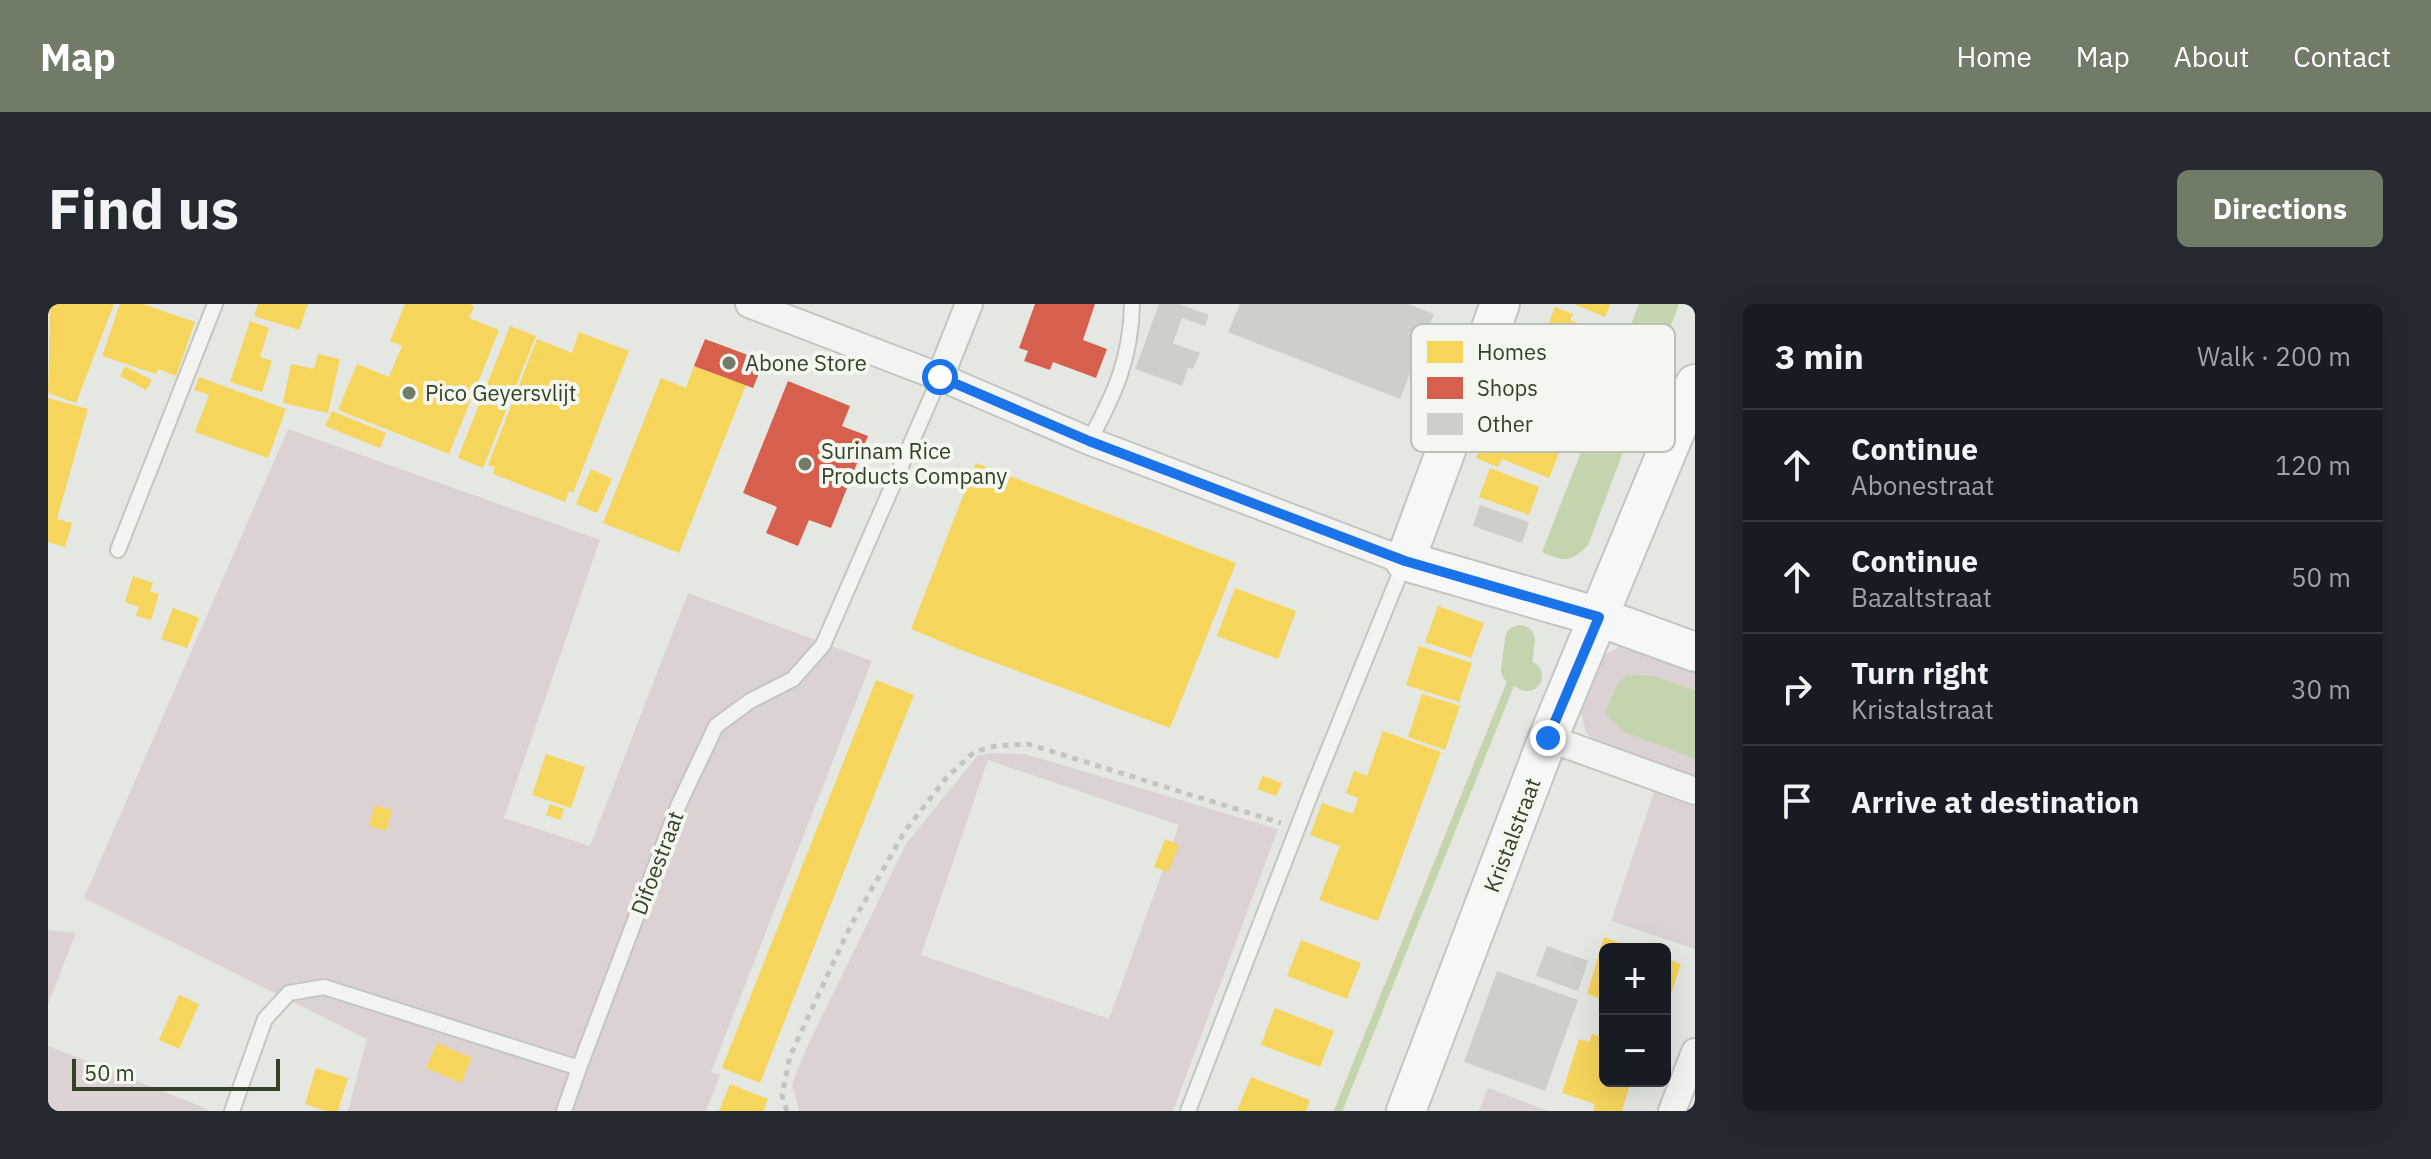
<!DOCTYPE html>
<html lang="en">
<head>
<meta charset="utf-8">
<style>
	:root { --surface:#171b24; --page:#242831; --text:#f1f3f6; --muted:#9ea1a6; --line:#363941; --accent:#717c68 }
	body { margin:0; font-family:"IBM Plex Sans",sans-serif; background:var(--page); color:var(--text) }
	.controls { position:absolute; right:24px; bottom:24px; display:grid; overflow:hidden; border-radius:12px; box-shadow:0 8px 32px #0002 }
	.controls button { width:72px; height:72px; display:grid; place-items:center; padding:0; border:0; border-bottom:2px solid var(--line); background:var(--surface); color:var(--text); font:40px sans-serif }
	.scale { position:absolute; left:24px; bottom:20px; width:208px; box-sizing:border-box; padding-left:8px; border:4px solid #334227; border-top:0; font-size:22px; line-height:28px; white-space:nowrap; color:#334227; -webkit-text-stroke:6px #f3f7ef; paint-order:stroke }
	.stop { position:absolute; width:24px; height:24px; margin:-18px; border:6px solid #1a73e8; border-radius:50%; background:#fff }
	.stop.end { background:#1a73e8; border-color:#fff; box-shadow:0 2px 8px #0008 }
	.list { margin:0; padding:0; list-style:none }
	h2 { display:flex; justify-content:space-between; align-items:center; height:104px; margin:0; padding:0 32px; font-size:34px }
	h2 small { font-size:26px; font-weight:400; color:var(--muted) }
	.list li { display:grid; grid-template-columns:52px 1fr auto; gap:24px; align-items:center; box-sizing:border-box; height:112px; padding:0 32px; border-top:2px solid var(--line) }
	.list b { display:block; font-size:30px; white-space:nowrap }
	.list p { margin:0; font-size:26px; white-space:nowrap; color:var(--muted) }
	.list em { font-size:26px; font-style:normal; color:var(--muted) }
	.icon { flex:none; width:44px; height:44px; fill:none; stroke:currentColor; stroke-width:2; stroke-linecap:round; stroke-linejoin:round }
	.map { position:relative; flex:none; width:1647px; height:807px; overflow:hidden; border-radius:12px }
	header { display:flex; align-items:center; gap:48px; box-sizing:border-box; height:112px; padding:0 40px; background:var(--accent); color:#fff }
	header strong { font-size:38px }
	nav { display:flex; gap:44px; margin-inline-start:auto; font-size:28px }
	.intro { display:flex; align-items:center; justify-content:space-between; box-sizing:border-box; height:192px; padding:0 48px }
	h1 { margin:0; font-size:56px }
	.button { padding:20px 36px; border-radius:12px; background:var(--accent); color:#fff; font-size:28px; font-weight:700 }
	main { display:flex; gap:48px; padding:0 48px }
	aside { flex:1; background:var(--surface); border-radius:12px; box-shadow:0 8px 32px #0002 }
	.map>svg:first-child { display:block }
	.green { fill:#dcd2d3; fill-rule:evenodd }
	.water { fill:#c3d4ae }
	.homes { fill:#f6d55c }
	.shops { fill:#d6604d }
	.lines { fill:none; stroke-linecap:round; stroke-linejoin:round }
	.stream { stroke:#c3d4ae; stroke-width:8 }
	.canal { stroke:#c3d4ae; stroke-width:30 }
	.building { fill:#cdd0ca }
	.lane-casing { stroke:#c3c6c0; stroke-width:18 }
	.street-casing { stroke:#c3c6c0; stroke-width:30 }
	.secondary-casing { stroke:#c3c6c0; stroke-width:42 }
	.path { stroke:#c3c6c0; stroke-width:5; stroke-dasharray:6 6; stroke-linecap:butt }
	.lane { stroke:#f3f4f2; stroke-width:14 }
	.street { stroke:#f3f4f2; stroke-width:26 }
	.secondary { stroke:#f6f7f6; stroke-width:38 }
	.route { stroke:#1a73e8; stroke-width:10 }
	.poi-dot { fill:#717c68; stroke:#f3f7ef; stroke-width:3 }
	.labels { text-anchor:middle; stroke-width:8; stroke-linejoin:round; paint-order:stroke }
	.poi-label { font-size:22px; fill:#334227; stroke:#f3f7ef; text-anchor:start }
	.street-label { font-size:22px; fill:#334227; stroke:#f3f7ef }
	.key { fill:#f3f7ef; stroke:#b9c1b3; stroke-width:2 }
	.key-label { font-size:22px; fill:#334227 }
</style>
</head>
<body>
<header>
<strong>Map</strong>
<nav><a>Home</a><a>Map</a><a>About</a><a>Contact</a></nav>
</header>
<div class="intro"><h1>Find us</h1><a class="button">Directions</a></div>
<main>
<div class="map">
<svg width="1647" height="807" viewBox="0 0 1647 807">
	<rect width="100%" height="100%" fill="#e5e8e2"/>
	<path class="green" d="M240 125 552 236 456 514 542 542 640 289 824 357 663 768 672 771 658 807H300L319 735 36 594Z
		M1575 340 1647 360V386L1607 372 1578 429 1647 455V475L1550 439 1538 429 1533 409 1555 352Z
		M943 449 977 450 1230 525 1125 807H751L744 780 758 745 858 540 929 452ZM940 456 1131 521 1061 715 873 651Z
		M1606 488 1647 503V645L1563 617Z
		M0 626 28 629 0 700Z
		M0 742 155 803 161 807H0Z
		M1440 784 1500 807H1431Z"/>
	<path class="water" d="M1591 0H1631L1540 241C1522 259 1517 258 1494 248Z
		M1579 371 1607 372 1647 386V455L1578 429 1557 410 1568 382Z"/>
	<path class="homes" d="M2 0H66L28 99 0 89Z
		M72 0H95L147 18 128 72 110 65 108 70 54 52Z
		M210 0H260L251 26 206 12Z
		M357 0H422L426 2 421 14 451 26 401 150 290 106 309 60 341 73 354 42 342 37Z
		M1526 0H1562L1557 13Z
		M1507 3 1525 10 1522 16 1556 29 1544 61 1535 58 1524 86 1478 68 1474 79 1456 72 1471 33 1492 42Z
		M202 17 221 24 212 53 224 57 214 88 182 78Z
		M462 22 488 32 435 164 410 154Z
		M531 28 581 47 525 189 521 187 517 198 445 170 447 163 440 161 489 35 524 49Z
		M270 50 292 55 280 109 235 99 243 60 266 65Z
		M77 62 104 76 98 86 72 72Z
		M646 62 698 81 631 249 555 219 613 74 638 84Z
		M151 73 238 105 220 154 147 128 161 91 146 86Z
		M1493 87 1530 101 1501 174 1454 155 1450 163 1428 154 1434 139 1454 146 1465 119 1455 115 1466 88 1489 97Z
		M0 94 40 105 9 215 24 219 17 243 0 238Z
		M284 107 338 129 332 144 277 122Z
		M928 159 1188 259 1122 424 913 346 863 325Z
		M1442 164 1491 183 1481 211 1431 193Z
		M543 165 564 175 549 209 528 200Z
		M85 272 105 279 102 287 111 290 103 316 88 312 91 303 77 298Z
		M1187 284 1248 307 1230 355 1169 332Z
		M1390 302 1436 319 1423 354 1377 338Z
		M125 304 151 314 139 344 113 335Z
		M1371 342 1424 359 1411 398 1358 381Z
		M828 376 866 391 712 779 674 764Z
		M1374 390 1412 402 1397 446 1360 433Z
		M1335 427 1393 448 1330 617 1271 596 1292 542 1262 531 1274 499 1305 510 1310 494 1298 489 1306 467 1319 472Z
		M498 450 537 463 523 504 484 491Z
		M1215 472 1234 479 1228 492 1209 485Z
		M502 500 516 505 512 516 498 511Z
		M327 501 344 506 338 527 321 522Z
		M1117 535 1131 541 1120 568 1106 563Z
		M1556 633 1588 645H1557V696L1539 690Z
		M1253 636 1313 659 1299 695 1239 672Z
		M1617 654 1633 660 1620 699 1617 697Z
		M131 691 151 700 131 745 111 736Z
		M1227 704 1286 727 1272 763 1213 741Z
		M1544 730 1557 734V777H1583L1574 807H1545L1547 800 1514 789 1531 735 1541 738Z
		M389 739 424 754 413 779 378 764Z
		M268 764 300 774 290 807H278L257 800Z
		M1203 773 1262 796 1258 807H1189Z
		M682 780 720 795 715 807H671Z"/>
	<path class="shops" d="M987 0H1047L1035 36 1059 45 1048 74 1005 58 1002 66 976 57 980 47 971 44Z
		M657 35 716 57 705 84 646 62Z
		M740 77 802 102 794 122 820 132 783 224 761 216 750 242 718 229 729 203 695 189Z"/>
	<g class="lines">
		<path class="stream" d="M1290 807 1468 366"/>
		<path class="canal" d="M1472 336 1468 366 1479 372"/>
	</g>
	<path class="building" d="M1111 0H1131L1161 11 1157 22 1134 14 1125 39 1152 49 1145 65 1140 64 1134 82 1087 65Z
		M1192 0H1360L1386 10 1352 95 1180 28Z
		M1432 201 1481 218 1474 239 1425 222Z
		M1499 642 1540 657 1530 687 1488 672Z
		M1449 667 1530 696 1497 787 1416 758Z"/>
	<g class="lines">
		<defs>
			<path id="lane" d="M1041 137C1067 90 1083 54 1084 0
				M70 246 167 0
				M184 807 217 715 241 689 276 683 531 764 631 500 668 422 702 397 745 375 775 341 892 73
				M516 807 531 764
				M1140 807 1265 484 1357 257"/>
			<path id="street" d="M701 0 892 73 1041 137 1357 257
				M892 73 921 0
				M1500 434 1647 487
				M1624 807 1647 748"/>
			<path id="secondary" d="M1452 0 1357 257 1551 313 1647 348
				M1358 807 1500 434 1647 80"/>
		</defs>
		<use href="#lane" class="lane-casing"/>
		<use href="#street" class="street-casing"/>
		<use href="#secondary" class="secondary-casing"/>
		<path class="path" d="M739 807 734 791 742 752 802 623 857 527 899 473 926 448 947 442 980 440 1233 519"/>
		<use href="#lane" class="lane"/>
		<use href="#street" class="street"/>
		<use href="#secondary" class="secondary"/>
	</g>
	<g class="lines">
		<path class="route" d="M892 73 1041 137 1357 257 1551 313 1500 434"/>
	</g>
	<g class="poi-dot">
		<circle cx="681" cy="59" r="8"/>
		<circle cx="361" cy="89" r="8"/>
		<circle cx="757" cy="160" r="8"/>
	</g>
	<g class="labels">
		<g class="poi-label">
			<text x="697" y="67">Abone Store</text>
			<text x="377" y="97">Pico Geyersvlijt</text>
			<text x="773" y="155">Surinam Rice<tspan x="773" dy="25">Products Company</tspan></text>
		</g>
		<g class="street-label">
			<text transform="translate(1464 531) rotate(-69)" y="8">Kristalstraat</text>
			<text transform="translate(609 559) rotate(-69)" y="8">Difoestraat</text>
		</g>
	</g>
	<rect x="1363" y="20" width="264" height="128" rx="12" class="key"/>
	<rect x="1379" y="37" width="36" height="22" fill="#f6d55c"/>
	<rect x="1379" y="73" width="36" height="22" fill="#d6604d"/>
	<rect x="1379" y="109" width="36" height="22" fill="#cdd0ca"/>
	<g class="key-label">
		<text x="1429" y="56">Homes</text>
		<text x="1429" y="92">Shops</text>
		<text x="1429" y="128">Other</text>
	</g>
</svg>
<div class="controls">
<button>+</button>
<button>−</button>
</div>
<div class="scale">50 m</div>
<div class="stop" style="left:892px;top:73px"></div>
<div class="stop end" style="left:1500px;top:434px"></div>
</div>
<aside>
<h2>3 min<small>Walk · 200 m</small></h2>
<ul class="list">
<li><svg class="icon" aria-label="ahead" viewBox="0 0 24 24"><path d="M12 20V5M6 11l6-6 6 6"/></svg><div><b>Continue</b><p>Abonestraat</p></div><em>120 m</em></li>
<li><svg class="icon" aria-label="ahead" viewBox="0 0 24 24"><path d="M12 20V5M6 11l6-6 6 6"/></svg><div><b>Continue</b><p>Bazaltstraat</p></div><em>50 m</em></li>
<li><svg class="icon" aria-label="right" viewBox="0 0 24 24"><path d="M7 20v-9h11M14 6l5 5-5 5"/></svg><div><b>Turn right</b><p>Kristalstraat</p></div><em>30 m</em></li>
<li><svg class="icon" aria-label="arrive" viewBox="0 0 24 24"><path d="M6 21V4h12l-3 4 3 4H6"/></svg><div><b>Arrive at destination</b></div></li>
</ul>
</aside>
</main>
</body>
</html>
